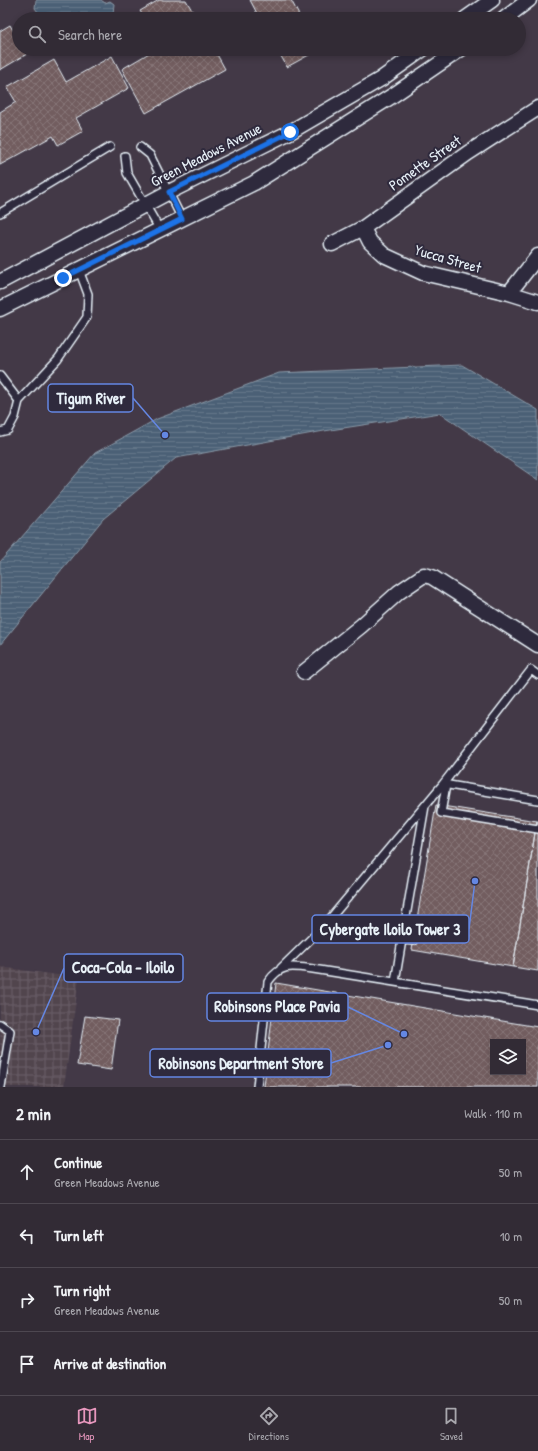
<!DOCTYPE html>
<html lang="en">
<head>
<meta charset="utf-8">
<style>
	:root { --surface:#322b35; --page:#3d3741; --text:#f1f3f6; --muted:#a8a7ad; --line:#4d4750; --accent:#e797bd }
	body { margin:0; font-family:"Patrick Hand",sans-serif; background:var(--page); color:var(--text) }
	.controls { position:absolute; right:12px; bottom:12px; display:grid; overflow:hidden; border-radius:0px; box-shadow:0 2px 6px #0003 }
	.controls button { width:36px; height:36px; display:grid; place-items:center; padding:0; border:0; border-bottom:1px solid var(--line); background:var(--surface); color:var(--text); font:20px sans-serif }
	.stop { position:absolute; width:12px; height:12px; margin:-9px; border:3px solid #1a73e8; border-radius:50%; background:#fff }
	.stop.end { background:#1a73e8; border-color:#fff; box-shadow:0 1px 4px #0008 }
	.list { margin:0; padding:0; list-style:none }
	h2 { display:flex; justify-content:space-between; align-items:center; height:52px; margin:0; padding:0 16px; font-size:17px }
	h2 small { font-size:13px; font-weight:400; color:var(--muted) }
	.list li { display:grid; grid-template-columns:26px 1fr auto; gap:12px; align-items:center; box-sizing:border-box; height:64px; padding:0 16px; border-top:1px solid var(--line) }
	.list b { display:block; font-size:15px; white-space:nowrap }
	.list p { margin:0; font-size:13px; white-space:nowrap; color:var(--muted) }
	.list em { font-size:13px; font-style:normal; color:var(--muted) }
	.icon { flex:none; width:22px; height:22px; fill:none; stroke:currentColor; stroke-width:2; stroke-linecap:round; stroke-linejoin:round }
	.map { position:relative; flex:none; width:538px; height:1087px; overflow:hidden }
	.search { position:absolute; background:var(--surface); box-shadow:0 2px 6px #0003; left:12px; right:12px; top:12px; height:44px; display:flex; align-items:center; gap:10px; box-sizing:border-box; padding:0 14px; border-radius:22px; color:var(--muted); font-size:15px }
	.sheet { height:308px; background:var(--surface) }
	nav { display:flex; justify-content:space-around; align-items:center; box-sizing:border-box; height:56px; border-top:1px solid var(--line); background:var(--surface); font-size:11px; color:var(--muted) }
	nav a { display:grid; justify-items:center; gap:2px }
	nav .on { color:var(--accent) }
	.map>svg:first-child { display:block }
	.industrial { fill:url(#industrial-grid) }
	.water { fill:url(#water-rules); stroke:#8a9baa }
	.building { fill:url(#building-cross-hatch); stroke:#e8f1f8; fill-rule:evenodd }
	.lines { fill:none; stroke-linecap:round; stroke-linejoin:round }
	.lane-casing { stroke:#e8f1f8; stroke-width:10 }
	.street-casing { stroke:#e8f1f8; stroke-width:17 }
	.lane { stroke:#2f2a3d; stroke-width:7 }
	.street { stroke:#2f2a3d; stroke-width:14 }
	.route { stroke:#1a73e8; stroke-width:5 }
	.labels { text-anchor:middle; stroke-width:4; stroke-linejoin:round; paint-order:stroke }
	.street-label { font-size:15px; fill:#e8f1f8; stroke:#2f2a3d }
	.leader { fill:none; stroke:#6487e3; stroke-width:1.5 }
	.callout-dot { fill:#6487e3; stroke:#2f2a3d; stroke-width:1.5 }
	.callout { fill:#2f2a3d; stroke:#6487e3; stroke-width:1.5 }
	.callout-label { font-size:16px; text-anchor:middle; font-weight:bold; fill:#e8f1f8 }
</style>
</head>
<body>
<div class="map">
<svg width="538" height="1087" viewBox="0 0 538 1087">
	<defs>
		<pattern id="industrial-grid" width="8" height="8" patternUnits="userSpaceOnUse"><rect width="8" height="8" fill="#51444e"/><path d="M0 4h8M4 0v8" fill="none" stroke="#6a5f68"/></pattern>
		<pattern id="water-rules" width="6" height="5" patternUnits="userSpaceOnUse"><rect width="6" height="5" fill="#4b6176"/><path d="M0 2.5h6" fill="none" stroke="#65788a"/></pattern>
		<pattern id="building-cross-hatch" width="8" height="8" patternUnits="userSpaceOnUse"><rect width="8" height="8" fill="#725d5f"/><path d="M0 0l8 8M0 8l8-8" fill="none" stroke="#867577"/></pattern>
	</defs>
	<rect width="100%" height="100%" fill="#433947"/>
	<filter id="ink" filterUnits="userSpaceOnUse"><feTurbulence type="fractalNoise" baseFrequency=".025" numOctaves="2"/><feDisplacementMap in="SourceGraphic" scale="8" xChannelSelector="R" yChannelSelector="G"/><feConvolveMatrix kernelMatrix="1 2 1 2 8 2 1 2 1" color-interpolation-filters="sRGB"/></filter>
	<g filter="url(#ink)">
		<path class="industrial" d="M0 967 79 978 64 1087H0Z"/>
		<path class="water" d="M36 0H101L105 3 110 1 114 4C113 9 114 15 112 19H43L35 8Z
			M462 365 538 410V480L440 413 324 431 176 458 103 519 0 645V562L95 453 157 419 279 373Z"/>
		<path class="building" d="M159 0H186L197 19H145L140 11Z
			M250 0H291L301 19H260Z
			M10 25 19 41V49H24L27 54 0 70V31Z
			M156 49H214L225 69 146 113 122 69Z
			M277 49H318V50L287 67Z
			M112 56 129 88 76 118 83 131 58 145 53 136 0 165V112L16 102 7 87 54 60 66 82Z
			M436 805 537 821 513 967 412 950Z
			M537 821H538V971L513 967Z
			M276 983 538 1027V1087H264ZM493 1042H523V1072H493Z
			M85 1016 118 1020 111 1070 77 1065Z"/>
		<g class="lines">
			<defs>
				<path id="lane" d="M140 147 150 155 182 219
					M125 156 127 173 160 230
					M0 213 110 147
					M0 376 19 401 15 417 8 430 0 432
					M19 401 58 359 87 317 88 294 79 270
					M443 784 531 670 538 675
					M446 785 441 813 538 829
					M402 940 425 806
					M281 968 323 927 443 784 538 800
					M395 982 402 940 413 941
					M0 1024 10 1031 1 1087
					M257 1087 268 982C281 963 292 966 313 969L538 1005"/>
				<path id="street" d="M465 19 492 0
					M504 19 529 0
					M363 228 370 242 384 255 423 273 509 293 538 302
					M332 244 363 228 468 153 538 108
					M0 282 169 192 290 132 381 79 423 49
					M509 293 538 256
					M0 309 254 183 392 96 461 49
					M304 672 361 626 399 592 424 575 432 577 538 645"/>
			</defs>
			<use href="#lane" class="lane-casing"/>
			<use href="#street" class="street-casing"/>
			<use href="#lane" class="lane"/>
			<use href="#street" class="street"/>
		</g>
	</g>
	<g class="lines" filter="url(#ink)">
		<path class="route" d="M63 278 182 219 169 192 290 132"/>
	</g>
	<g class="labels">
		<g class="street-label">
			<text transform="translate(206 155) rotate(-27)" y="5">Green Meadows Avenue</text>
			<text transform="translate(425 163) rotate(-35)" y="5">Pomette Street</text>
			<text transform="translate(448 259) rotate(16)" y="5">Yucca Street</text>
		</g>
	</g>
	<path class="leader" d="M165 435L133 398M475 881L469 929M36 1032L64 968M404 1034L348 1007M388 1045L331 1063"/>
	<g class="callout-dot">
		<circle cx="165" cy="435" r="4"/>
		<circle cx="475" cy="881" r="4"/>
		<circle cx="36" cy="1032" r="4"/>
		<circle cx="404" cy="1034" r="4"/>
		<circle cx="388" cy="1045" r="4"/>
	</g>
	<g class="callout">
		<rect x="48" y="384" width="85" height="28" rx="4"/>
		<rect x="312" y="915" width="157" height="28" rx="4"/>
		<rect x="64" y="954" width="119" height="28" rx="4"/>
		<rect x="207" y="993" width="141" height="28" rx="4"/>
		<rect x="150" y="1049" width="181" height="28" rx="4"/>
	</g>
	<g class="callout-label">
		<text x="91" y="404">Tigum River</text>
		<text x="390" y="935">Cybergate Iloilo Tower 3</text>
		<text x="123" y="973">Coca-Cola - Iloilo</text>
		<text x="277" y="1012">Robinsons Place Pavia</text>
		<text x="241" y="1069">Robinsons Department Store</text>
	</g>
</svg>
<div class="controls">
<button><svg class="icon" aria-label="layers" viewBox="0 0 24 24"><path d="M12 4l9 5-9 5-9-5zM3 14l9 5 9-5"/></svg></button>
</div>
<div class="stop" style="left:290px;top:132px"></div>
<div class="stop end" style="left:63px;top:278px"></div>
<div class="search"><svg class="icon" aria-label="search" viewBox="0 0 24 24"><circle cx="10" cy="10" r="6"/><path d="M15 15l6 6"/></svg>Search here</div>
</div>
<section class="sheet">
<h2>2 min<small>Walk · 110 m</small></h2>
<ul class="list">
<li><svg class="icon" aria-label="ahead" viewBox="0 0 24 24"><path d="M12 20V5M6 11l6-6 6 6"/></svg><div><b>Continue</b><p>Green Meadows Avenue</p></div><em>50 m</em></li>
<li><svg class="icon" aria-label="left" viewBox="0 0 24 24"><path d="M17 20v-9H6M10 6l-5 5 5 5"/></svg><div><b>Turn left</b></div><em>10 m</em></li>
<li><svg class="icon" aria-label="right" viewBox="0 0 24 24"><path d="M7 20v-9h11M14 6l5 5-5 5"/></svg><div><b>Turn right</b><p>Green Meadows Avenue</p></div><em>50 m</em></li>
<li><svg class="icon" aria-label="arrive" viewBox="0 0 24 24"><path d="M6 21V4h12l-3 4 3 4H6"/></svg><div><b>Arrive at destination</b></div></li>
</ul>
</section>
<nav>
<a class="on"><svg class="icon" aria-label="map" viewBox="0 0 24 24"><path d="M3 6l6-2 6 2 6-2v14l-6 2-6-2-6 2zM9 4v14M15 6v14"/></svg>Map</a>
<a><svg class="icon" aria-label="directions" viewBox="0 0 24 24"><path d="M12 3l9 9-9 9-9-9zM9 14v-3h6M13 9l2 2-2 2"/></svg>Directions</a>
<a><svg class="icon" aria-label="saved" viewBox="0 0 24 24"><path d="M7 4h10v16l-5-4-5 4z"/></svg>Saved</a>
</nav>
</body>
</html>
